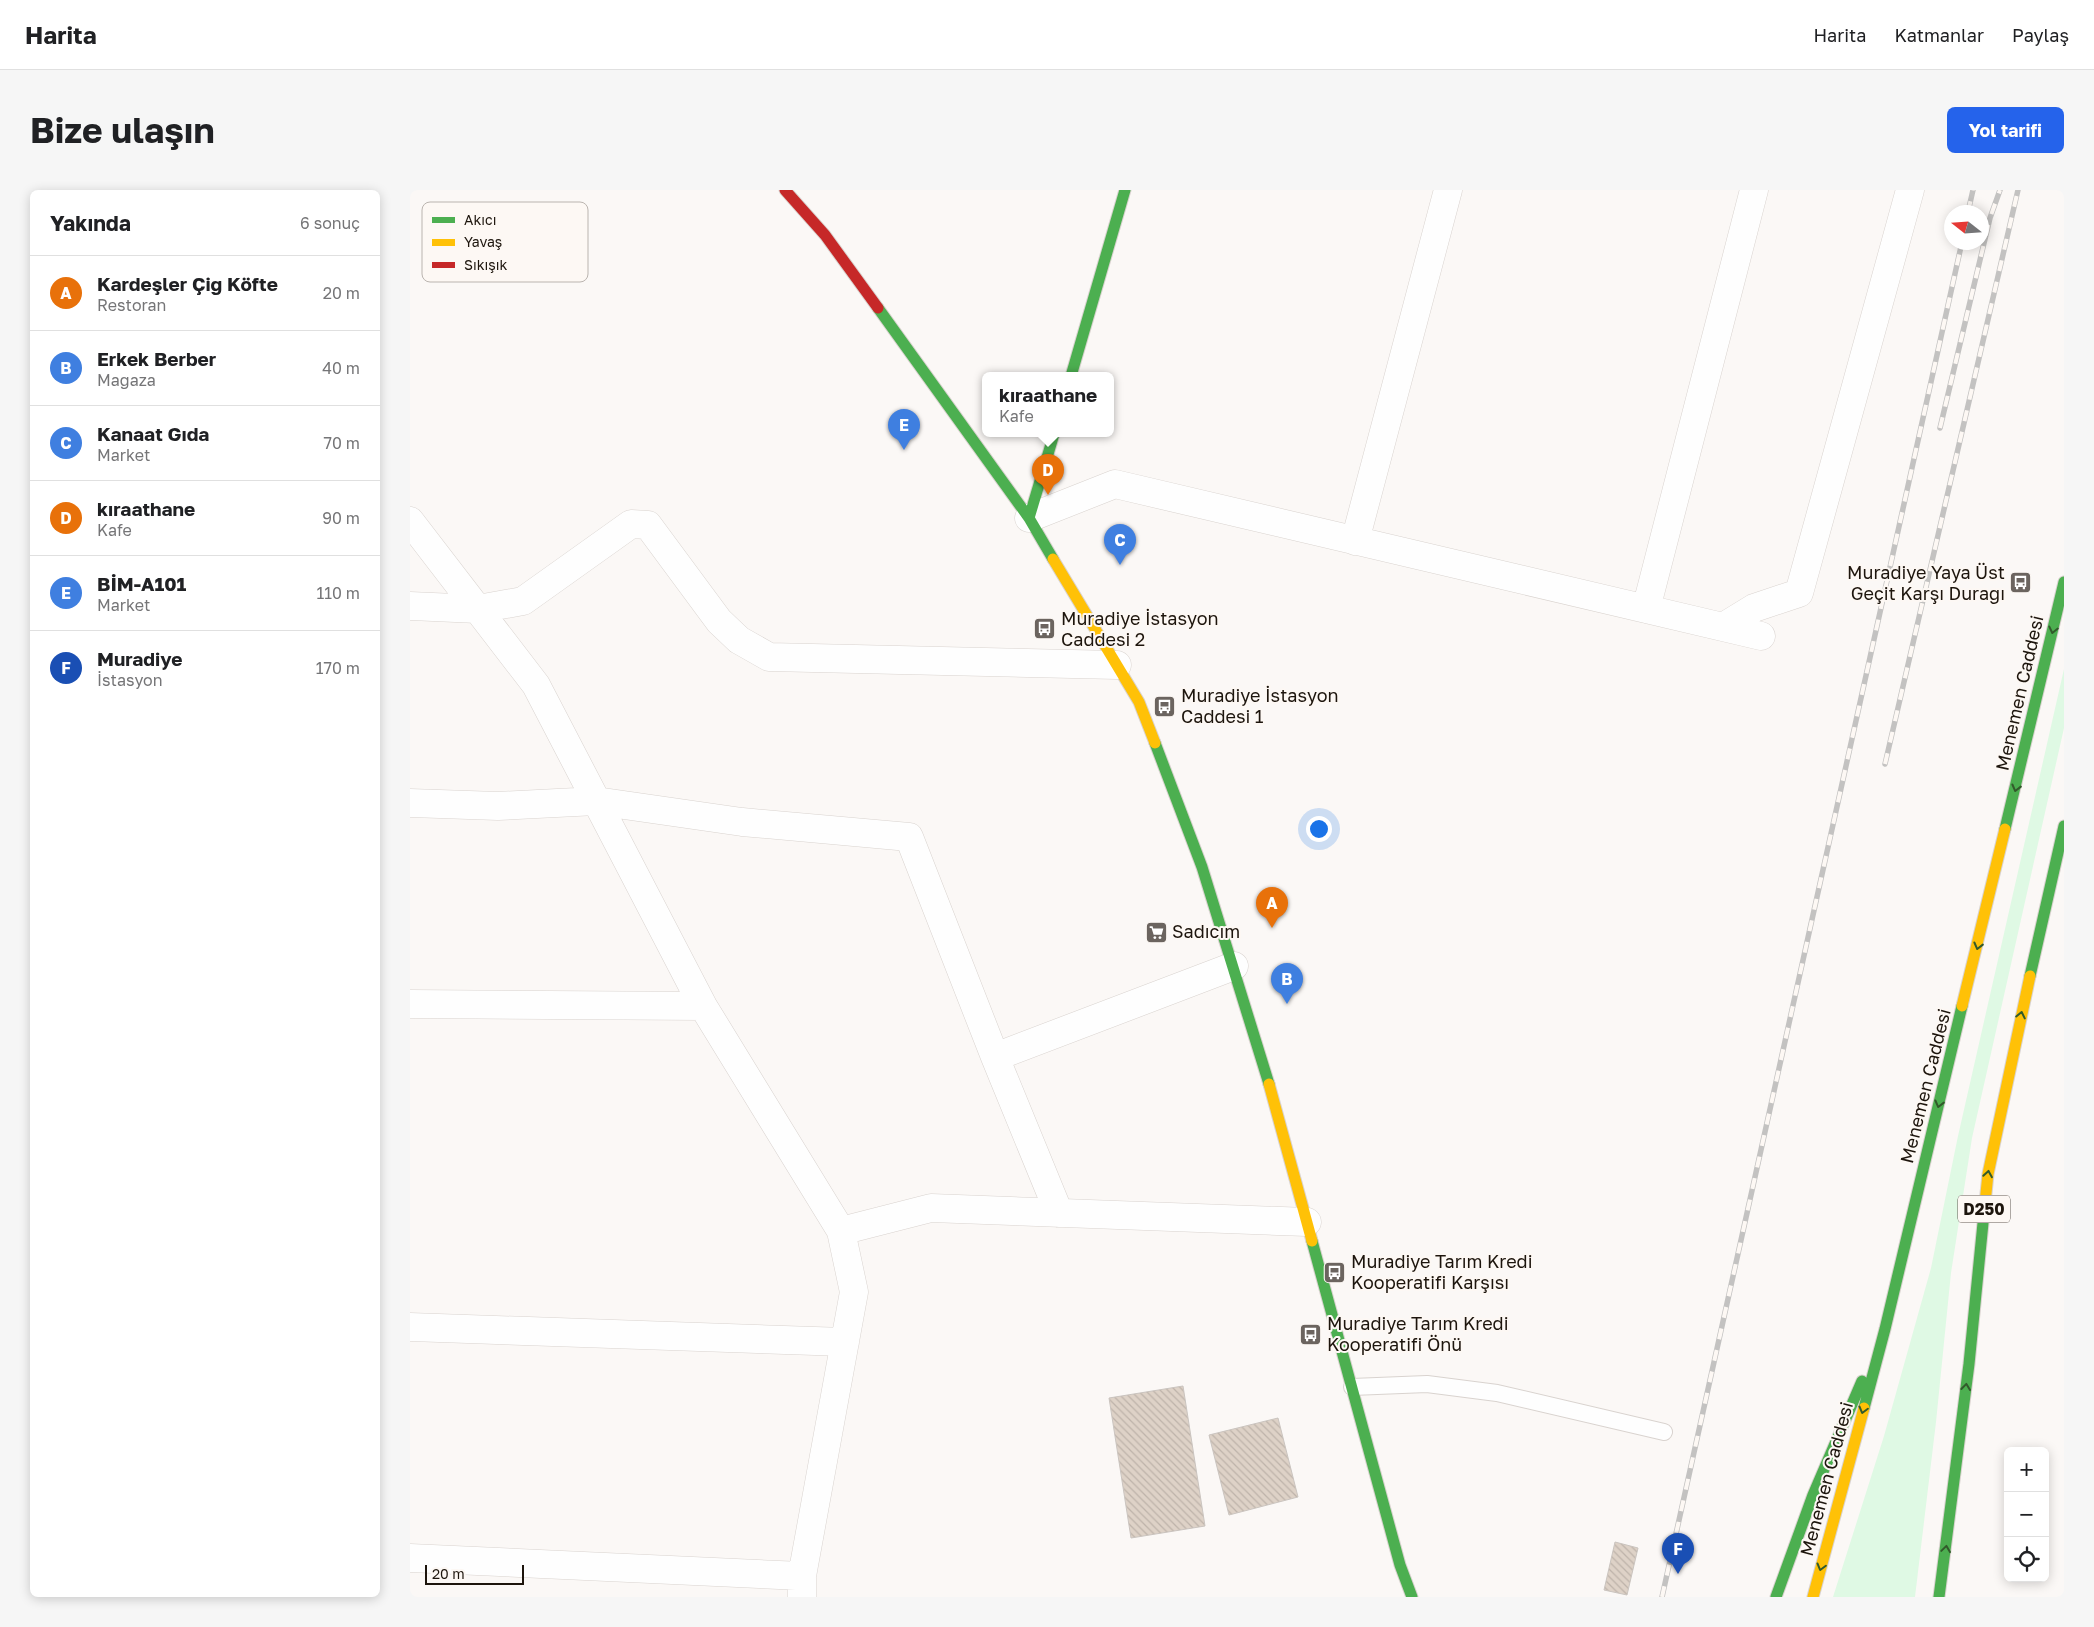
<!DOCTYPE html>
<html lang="tr">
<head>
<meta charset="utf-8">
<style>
	:root { --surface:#fff; --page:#f6f6f6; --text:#202124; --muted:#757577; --line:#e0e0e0; --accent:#2563eb }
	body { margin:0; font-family:"Golos Text",sans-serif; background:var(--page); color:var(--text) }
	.controls { position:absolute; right:15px; bottom:15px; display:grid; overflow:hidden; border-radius:8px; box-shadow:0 2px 12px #0003 }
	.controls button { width:45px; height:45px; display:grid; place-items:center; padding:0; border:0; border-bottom:1px solid var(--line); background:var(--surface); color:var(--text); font:25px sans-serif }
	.compass { position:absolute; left:1534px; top:15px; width:45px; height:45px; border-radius:50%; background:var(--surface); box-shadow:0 2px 12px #0003; rotate:287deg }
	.scale { position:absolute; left:15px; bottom:12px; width:99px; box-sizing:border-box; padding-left:5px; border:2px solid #1d150d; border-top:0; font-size:14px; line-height:18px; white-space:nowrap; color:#1d150d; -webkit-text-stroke:4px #fdf8f4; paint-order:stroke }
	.you { position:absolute; left:908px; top:638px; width:18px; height:18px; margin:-12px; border:4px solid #fff; border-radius:50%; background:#1a73e8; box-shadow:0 0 0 8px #1a73e833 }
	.badge { display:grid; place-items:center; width:32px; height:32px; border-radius:50%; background:var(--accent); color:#fff; font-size:16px; font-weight:700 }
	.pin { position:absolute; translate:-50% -41px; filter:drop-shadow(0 1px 2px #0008) }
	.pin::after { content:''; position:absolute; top:26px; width:18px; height:15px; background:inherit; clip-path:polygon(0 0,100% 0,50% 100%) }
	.popup { position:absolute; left:572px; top:182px; width:132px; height:65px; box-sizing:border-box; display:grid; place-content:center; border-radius:8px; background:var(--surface); filter:drop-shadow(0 1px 4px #0005); font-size:16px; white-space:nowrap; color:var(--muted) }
	.popup b { font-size:19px; color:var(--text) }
	.popup::after { content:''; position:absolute; left:50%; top:100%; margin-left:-10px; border:10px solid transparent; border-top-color:var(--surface) }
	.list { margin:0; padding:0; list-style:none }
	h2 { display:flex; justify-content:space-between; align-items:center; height:65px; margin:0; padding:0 20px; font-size:21px }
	h2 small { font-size:16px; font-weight:400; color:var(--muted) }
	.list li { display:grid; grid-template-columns:32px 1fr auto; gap:15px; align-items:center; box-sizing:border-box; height:75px; padding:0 20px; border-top:1px solid var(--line) }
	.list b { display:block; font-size:19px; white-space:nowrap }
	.list p { margin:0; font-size:16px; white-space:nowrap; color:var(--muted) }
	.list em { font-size:16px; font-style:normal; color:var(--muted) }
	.icon { flex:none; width:28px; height:28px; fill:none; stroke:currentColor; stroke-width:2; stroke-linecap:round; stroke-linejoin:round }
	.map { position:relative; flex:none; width:1654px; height:1407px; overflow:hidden; border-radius:8px }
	header { display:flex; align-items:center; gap:30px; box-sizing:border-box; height:70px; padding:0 25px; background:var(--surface); border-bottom:1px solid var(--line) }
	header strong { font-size:24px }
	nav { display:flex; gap:28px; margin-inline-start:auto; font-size:18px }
	.intro { display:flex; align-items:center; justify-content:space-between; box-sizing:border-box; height:120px; padding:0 30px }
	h1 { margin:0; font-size:35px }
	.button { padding:12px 22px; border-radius:8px; background:var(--accent); color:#fff; font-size:18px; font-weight:700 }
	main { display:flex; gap:30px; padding:0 30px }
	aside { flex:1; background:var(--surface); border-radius:8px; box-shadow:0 2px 12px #0003 }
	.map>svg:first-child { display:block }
	.grass { fill:#dff9e4 }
	.building { fill:url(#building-back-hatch); stroke:#cac4bf }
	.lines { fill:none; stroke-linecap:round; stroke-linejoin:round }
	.lane-casing { stroke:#d9d3cf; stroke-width:18 }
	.street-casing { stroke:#d9d3cf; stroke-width:29 }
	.fast-casing { stroke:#d9d3cf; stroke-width:13 }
	.slow-casing { stroke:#d9d3cf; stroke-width:13 }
	.jam-casing { stroke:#d9d3cf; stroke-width:13 }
	.lane { stroke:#fefefe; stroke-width:16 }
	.street { stroke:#fefefe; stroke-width:28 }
	.fast { stroke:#4caf50; stroke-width:11 }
	.slow { stroke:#ffc107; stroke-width:11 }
	.jam { stroke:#c62828; stroke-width:11 }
	.rail-casing { stroke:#c3c2c1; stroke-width:5.5 }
	.rail { stroke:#fdf8f4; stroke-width:4; stroke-dasharray:11; stroke-linecap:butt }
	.oneway { stroke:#325a2b }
	.labels { text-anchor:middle; stroke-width:4; stroke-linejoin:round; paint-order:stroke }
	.shield { fill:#fdf8f4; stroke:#605952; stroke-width:1 }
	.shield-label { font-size:16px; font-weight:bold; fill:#1d150d }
	.poi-label { font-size:18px; fill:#1d150d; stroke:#fdf8f4; text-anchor:start }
	.street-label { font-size:18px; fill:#1d150d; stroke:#fdf8f4 }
	.key { fill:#fdf8f4; stroke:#bab4af; stroke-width:1 }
	.key-label { font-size:14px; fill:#1d150d }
</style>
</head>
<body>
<header>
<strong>Harita</strong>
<nav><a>Harita</a><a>Katmanlar</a><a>Paylaş</a></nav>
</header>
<div class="intro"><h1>Bize ulaşın</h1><a class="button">Yol tarifi</a></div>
<main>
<aside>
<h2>Yakında<small>6 sonuç</small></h2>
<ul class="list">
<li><span class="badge" style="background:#e8710a">A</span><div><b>Kardeşler Çiğ Köfte</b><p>Restoran</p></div><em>20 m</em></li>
<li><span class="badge" style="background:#3f7fe0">B</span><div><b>Erkek Berber</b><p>Mağaza</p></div><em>40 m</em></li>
<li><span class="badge" style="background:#3f7fe0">C</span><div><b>Kanaat Gıda</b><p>Market</p></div><em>70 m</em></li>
<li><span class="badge" style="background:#e8710a">D</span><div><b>kıraathane</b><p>Kafe</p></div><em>90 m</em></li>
<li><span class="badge" style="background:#3f7fe0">E</span><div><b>BİM-A101</b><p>Market</p></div><em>110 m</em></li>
<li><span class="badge" style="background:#1a4fb4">F</span><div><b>Muradiye</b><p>İstasyon</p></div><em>170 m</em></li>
</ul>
</aside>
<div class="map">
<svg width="1654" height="1407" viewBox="0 0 1654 1407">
	<defs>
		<pattern id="building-back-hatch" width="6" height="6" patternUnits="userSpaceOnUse" patternTransform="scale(1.25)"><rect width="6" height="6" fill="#ded2c7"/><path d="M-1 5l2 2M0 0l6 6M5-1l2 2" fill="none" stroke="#beb3aa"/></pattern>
	</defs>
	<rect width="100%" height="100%" fill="#fbf8f6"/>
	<path class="grass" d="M1654 479V538L1562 948 1541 1083 1526 1232 1505 1407H1423L1474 1246 1521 1078 1548 946Z"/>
	<path class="building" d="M773 1196 795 1336 721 1348 699 1208Z
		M868 1228 888 1307 819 1325 799 1245Z
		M1205 1352 1228 1358 1217 1405 1194 1400Z"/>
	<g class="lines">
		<defs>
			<path id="lane" d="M942 1197 1017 1194 1087 1203 1254 1242"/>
			<path id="street" d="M619 328 705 294 1351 446
				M0 331 126 495 293 816 431 1041 444 1102 392 1386V1407
				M945 351 1038 0
				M0 416 68 419 113 411 221 334 238 335 309 431 329 450 359 467 707 475
				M1236 419 1344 0
				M1313 437 1344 418 1389 403 1500 0
				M0 613 88 616 186 611 332 632 499 647 585 867 649 1023
				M0 814 293 816
				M585 867 824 776
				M431 1041 521 1018 897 1032
				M0 1137 435 1152
				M0 1368 392 1386"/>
			<path id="fast" d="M468 118 619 328 643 369
				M661 186 715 0
				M619 328 644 244
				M745 553 792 677 859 894
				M1595 639 1654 392
				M1620 786 1654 636
				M902 1051 990 1375 1002 1407
				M1454 1218 1475 1139 1552 816
				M1366 1407 1403 1305 1452 1191
				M1529 1407 1559 1174 1574 1023"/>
			<path id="slow" d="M643 369 729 512 745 553
				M1552 816 1595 639
				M859 894 902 1051
				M1574 1023 1578 984 1620 786
				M1403 1407 1454 1218"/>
			<path id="jam" d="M375 0 415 45 468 118"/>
		</defs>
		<use href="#lane" class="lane-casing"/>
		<use href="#street" class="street-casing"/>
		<use href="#fast" class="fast-casing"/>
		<use href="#slow" class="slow-casing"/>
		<use href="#jam" class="jam-casing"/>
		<use href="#lane" class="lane"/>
		<use href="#street" class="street"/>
		<use href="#fast" class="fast"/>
		<use href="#slow" class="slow"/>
		<use href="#jam" class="jam"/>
		<defs>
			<path id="rail" d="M1558 22 1563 0
				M1530 238 1580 28 1590 0
				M1475 574 1608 0
				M1252 1407 1552 52"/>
		</defs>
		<use href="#rail" class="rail-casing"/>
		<use href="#rail" class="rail"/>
	</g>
	<defs><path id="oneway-chevron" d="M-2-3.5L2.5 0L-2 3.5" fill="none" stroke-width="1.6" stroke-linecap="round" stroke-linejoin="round" transform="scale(1.25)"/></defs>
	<g class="oneway">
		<use href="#oneway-chevron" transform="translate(1643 440) rotate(103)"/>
		<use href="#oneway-chevron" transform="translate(1606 598) rotate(104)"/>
		<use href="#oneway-chevron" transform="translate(1568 756) rotate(104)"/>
		<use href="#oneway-chevron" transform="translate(1611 825) rotate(-78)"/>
		<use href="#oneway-chevron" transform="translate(1529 914) rotate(104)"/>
		<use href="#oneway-chevron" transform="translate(1578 984) rotate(-81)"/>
		<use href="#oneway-chevron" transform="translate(1556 1197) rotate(-83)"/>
		<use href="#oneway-chevron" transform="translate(1453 1220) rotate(105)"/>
		<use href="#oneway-chevron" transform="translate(1536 1359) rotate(-82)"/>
		<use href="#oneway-chevron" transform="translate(1411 1377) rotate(105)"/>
	</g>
	<defs>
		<symbol id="bus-square" viewBox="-11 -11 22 22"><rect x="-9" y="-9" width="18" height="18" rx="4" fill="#6b645f" stroke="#fdf8f4"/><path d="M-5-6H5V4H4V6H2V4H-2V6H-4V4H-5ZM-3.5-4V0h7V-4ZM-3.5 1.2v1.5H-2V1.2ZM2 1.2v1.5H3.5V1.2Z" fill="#fff"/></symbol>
		<symbol id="supermarket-square" viewBox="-11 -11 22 22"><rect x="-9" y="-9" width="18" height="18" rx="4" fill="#6b645f" stroke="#fdf8f4"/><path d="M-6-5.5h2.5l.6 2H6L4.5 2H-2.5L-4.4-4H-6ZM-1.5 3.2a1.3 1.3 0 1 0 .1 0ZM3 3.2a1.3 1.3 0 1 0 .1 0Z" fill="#fff"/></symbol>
	</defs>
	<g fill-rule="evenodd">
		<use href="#bus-square" x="1598" y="380" width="25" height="25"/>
		<use href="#bus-square" x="622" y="426" width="25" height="25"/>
		<use href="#bus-square" x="742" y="504" width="25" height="25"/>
		<use href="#supermarket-square" x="734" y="730" width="25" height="25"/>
		<use href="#bus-square" x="912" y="1070" width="25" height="25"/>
		<use href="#bus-square" x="888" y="1132" width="25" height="25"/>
	</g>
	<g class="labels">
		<rect class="shield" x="1548" y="1005.5" width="52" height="27" rx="4"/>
		<g class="shield-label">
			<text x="1574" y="1025">D250</text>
		</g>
		<g class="poi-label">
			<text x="1595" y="389" text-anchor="end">Muradiye Yaya Üst<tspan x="1595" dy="21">Geçit Karşı Durağı</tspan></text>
			<text x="651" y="435">Muradiye İstasyon<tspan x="651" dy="21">Caddesi 2</tspan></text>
			<text x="771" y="512">Muradiye İstasyon<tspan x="771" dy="21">Caddesi 1</tspan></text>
			<text x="762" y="748">Sadıcım</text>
			<text x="941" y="1078">Muradiye Tarım Kredi<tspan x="941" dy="21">Kooperatifi Karşısı</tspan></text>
			<text x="917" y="1140">Muradiye Tarım Kredi<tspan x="917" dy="21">Kooperatifi Önü</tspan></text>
		</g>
		<g class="street-label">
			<text transform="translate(1610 503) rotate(-77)" y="6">Menemen Caddesi</text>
			<text transform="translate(1516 896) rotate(-76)" y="6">Menemen Caddesi</text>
			<text transform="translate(1417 1289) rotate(-75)" y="6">Menemen Caddesi</text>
		</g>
	</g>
	<rect x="12" y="12" width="166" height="80" rx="8" class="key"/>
	<rect x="22" y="27" width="23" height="6" fill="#4caf50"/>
	<rect x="22" y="49" width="23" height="7" fill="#ffc107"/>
	<rect x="22" y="72" width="23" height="6" fill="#c62828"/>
	<g class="key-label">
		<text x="54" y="35">Akıcı</text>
		<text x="54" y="57">Yavaş</text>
		<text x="54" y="80">Sıkışık</text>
	</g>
</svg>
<div class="controls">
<button>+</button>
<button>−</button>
<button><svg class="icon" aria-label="locate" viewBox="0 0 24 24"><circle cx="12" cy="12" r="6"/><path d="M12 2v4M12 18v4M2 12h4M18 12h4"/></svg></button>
</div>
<svg class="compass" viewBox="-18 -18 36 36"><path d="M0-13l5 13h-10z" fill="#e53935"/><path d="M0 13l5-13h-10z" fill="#757577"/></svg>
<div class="scale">20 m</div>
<div class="you"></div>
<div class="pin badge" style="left:862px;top:738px;background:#e8710a">A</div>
<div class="pin badge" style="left:877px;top:814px;background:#3f7fe0">B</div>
<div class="pin badge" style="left:710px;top:375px;background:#3f7fe0">C</div>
<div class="pin badge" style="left:638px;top:305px;background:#e8710a">D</div>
<div class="popup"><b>kıraathane</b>Kafe</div>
<div class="pin badge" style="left:494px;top:260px;background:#3f7fe0">E</div>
<div class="pin badge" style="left:1268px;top:1384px;background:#1a4fb4">F</div>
</div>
</main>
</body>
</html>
